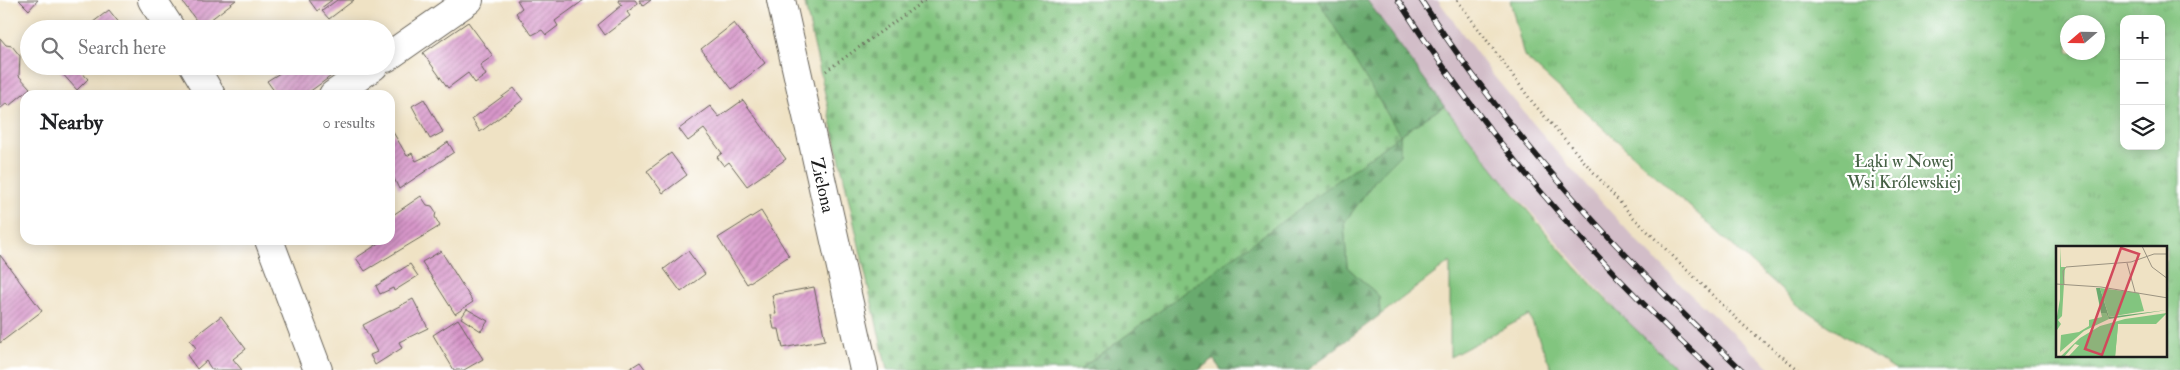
<!DOCTYPE html>
<html lang="en">
<head>
<meta charset="utf-8">
<style>
	:root { --surface:#fff; --page:#f6f6f6; --text:#202124; --muted:#757577; --line:#e0e0e0 }
	body { margin:0; font-family:"IM FELL Double Pica",serif; background:var(--page); color:var(--text) }
	.controls { position:absolute; right:15px; top:15px; display:grid; overflow:hidden; border-radius:10px; box-shadow:0 2px 12px #0003 }
	.controls button { width:45px; height:45px; display:grid; place-items:center; padding:0; border:0; border-bottom:1px solid var(--line); background:var(--surface); color:var(--text); font:25px sans-serif }
	.compass { position:absolute; left:2060px; top:15px; width:45px; height:45px; border-radius:50%; background:var(--surface); box-shadow:0 2px 12px #0003; rotate:250deg }
	.list { margin:0; padding:0; list-style:none }
	h2 { display:flex; justify-content:space-between; align-items:center; height:65px; margin:0; padding:0 20px; font-size:21px }
	h2 small { font-size:16px; font-weight:400; color:var(--muted) }
	.icon { flex:none; width:28px; height:28px; fill:none; stroke:currentColor; stroke-width:2; stroke-linecap:round; stroke-linejoin:round }
	.map { position:relative; flex:none; width:2180px; height:370px; overflow:hidden }
	.search { position:absolute; background:var(--surface); box-shadow:0 2px 12px #0003; left:20px; top:20px; width:375px; height:55px; display:flex; align-items:center; gap:12px; box-sizing:border-box; padding:0 18px; border-radius:28px; color:var(--muted); font-size:19px }
	.panel { position:absolute; background:var(--surface); box-shadow:0 2px 12px #0003; left:20px; top:90px; width:375px; height:155px; border-radius:15px }
	.map>svg:first-child { display:block }
	.railway { fill:#d2bdc8 }
	.grass { fill:#82c57f; stroke:#4f704e }
	.forest { fill:url(#forest-firs); stroke:#426345 }
	.cemetery { fill:url(#cemetery-stones); stroke:#4f704e }
	.park { fill:url(#park-tufts); stroke:#4f704e; fill-rule:evenodd }
	.building { fill:url(#building-hatch) }
	.lines { fill:none; stroke-linecap:round; stroke-linejoin:round }
	.minor-casing { stroke:#666157; stroke-width:30 }
	.path { stroke:#666157; stroke-width:3; stroke-dasharray:1 4; stroke-linecap:butt }
	.minor { stroke:#fff; stroke-width:28 }
	.rail-casing { stroke:#1c1c1c; stroke-width:5.5 }
	.rail { stroke:#fff; stroke-width:4; stroke-dasharray:11; stroke-linecap:butt }
	.labels { text-anchor:middle; stroke-width:4.5; stroke-linejoin:round; paint-order:stroke }
	.park-label { font-size:18px; fill:#456044; stroke:#fff }
	.street-label { font-size:18px; fill:#1c1c1c; stroke:#fff }
	.inset-road { fill:none; stroke:#9b9381; stroke-width:1 }
	.view { fill:#d1495b; fill-opacity:0.15; stroke:#d1495b; stroke-width:2.5 }
	.inset-edge { fill:none; stroke:#1c1c1c; stroke-width:2.5 }
</style>
</head>
<body>
<div class="map">
<svg width="2180" height="370" viewBox="0 0 2180 370">
	<defs>
		<pattern id="forest-firs" width="22" height="20" patternUnits="userSpaceOnUse" patternTransform="scale(1.25)"><rect width="22" height="20" fill="#69aa6e"/><path d="M5 1l3.5 6h-7zM16 11l3.5 6h-7z" fill="#568a5a"/></pattern>
		<pattern id="cemetery-stones" width="16" height="16" patternUnits="userSpaceOnUse" patternTransform="scale(1.25)"><rect width="16" height="16" fill="#82c57f"/><path d="M2 7V4a2 2 0 0 1 4 0v3zM10 15v-3a2 2 0 0 1 4 0v3z" fill="#70a96d"/></pattern>
		<pattern id="park-tufts" width="24" height="20" patternUnits="userSpaceOnUse" patternTransform="scale(1.25)"><rect width="24" height="20" fill="#82c57f"/><path d="M3 7l-1-3M5 7V3M7 7l1-3M15 17l-1-3M17 17v-4M19 17l1-3" fill="none" stroke="#70a96d"/></pattern>
		<pattern id="building-hatch" width="6" height="6" patternUnits="userSpaceOnUse" patternTransform="scale(1.25)"><rect width="6" height="6" fill="#d897ca"/><path d="M-1 1l2-2M0 6l6-6M5 7l2-2" fill="none" stroke="#ae7aa3"/></pattern>
	</defs>
	<rect width="100%" height="100%" fill="#fff"/>
	<filter id="ink" filterUnits="userSpaceOnUse"><feTurbulence type="fractalNoise" baseFrequency=".02" numOctaves="2"/><feDisplacementMap in="SourceGraphic" scale="10" xChannelSelector="R" yChannelSelector="G"/><feConvolveMatrix kernelMatrix="1 2 1 2 8 2 1 2 1" color-interpolation-filters="sRGB"/></filter>
	<filter id="wash" filterUnits="userSpaceOnUse"><feTurbulence type="fractalNoise" baseFrequency=".0096" numOctaves="4" result="noise"/><feDisplacementMap in="SourceGraphic" scale="20" xChannelSelector="R" yChannelSelector="G"/><feGaussianBlur stdDeviation="1.12" result="paint"/><feColorMatrix in="noise" values="0 0 0 0 0 0 0 0 0 0 0 0 0 0 0 0 0 1.4 0 .05"/><feComposite in="paint" operator="in"/></filter>
	<g filter="url(#wash)">
		<rect width="100%" height="100%" fill="#efe2c4"/>
		<path class="railway" d="M1367 0H1438L1492 74 1569 166 1635 239 1692 296 1773 370H1678L1622 316 1503 180 1444 106Z"/>
		<path class="grass" d="M1444 106C1501 178 1558 252 1623 317 1641 335 1660 352 1678 370H1552L1529 315 1450 357V262L1380 315 1379 296 1347 267 1344 223 1376 179 1400 155V135Z"/>
		<path class="forest" d="M1318 0H1367L1444 106 1400 135V155L1376 179 1344 223 1347 267 1379 296 1380 315 1307 370H1221L1213 359 1199 370H1079L1399 135Z"/>
		<path class="cemetery" d="M804 0H1318L1400 135 1079 370H887Z"/>
		<path class="park" d="M1510 0H2180V370H1895L1799 306 1524 56ZM2124 19H2161V146H2124ZM2068 22H2098V52H2068ZM2058 248H2166V356H2058Z"/>
		<g id="blocks">
			<path class="building" d="M19 0H38L29 10Z
				M181 0H236L201 27Z
				M309 0H332L317 11Z
				M337 0H354L329 19 322 11Z
				M517 0H584L555 21 558 26 546 35 542 30 532 35 516 13 522 8Z
				M618 0H635L638 4 627 12 630 16 605 35 598 25 622 5Z
				M639 0H651L643 6Z
				M109 10 124 29H84Z
				M468 22 493 56 480 65 486 75 475 83 468 73 448 88 423 53Z
				M734 23 765 63 732 89 701 49Z
				M0 38 6 45 12 46 20 56 19 76 30 88 9 106 7 103 0 109Z
				M65 66H76L88 79 77 90 60 71Z
				M291 66H345L305 95H277L267 81Z
				M514 88 523 100 480 132 472 119Z
				M424 99 443 132 430 139 412 106Z
				M743 100 786 159 747 186 729 162 724 166 717 157 722 153 704 129 688 141 679 129 710 106 719 117Z
				M390 127 407 156 412 153 416 161 431 154 448 142 454 152 399 189 390 170Z
				M671 153 687 175 663 193 647 171Z
				M421 196 427 205 432 206 436 212 435 217 440 226 365 271 356 258 381 242 379 240H390V217Z
				M761 211 789 256 747 284 718 238Z
				M441 251 473 302 455 314 422 262Z
				M688 251 705 274 681 292 664 269Z
				M0 255 42 311 0 343Z
				M410 264 418 276 394 291 393 288 380 294 376 286Z
				M814 287 825 340 783 348 779 329H774L771 315 776 314 772 295Z
				M413 299 428 328 399 342 402 348 375 365 370 355 377 352 363 325Z
				M467 309 488 321 481 331 461 318Z
				M221 316 246 349 233 359 242 370H212L206 361 197 369 187 355 196 348 190 340Z
				M458 319 483 359 464 370H454L433 335Z
				M640 362 646 370H630L629 369Z"/>
		</g>
	</g>
	<g filter="url(#ink)">
		<use href="#blocks" fill-opacity="0" stroke="#666157" stroke-width="1"/>
		<g class="lines">
			<defs>
				<g id="minor">
					<path d="M152 0 171 29"/>
					<path id="s1" d="M781 0 864 370"/>
					<path d="M386 58 469 0"/>
					<path d="M194 66 211 95"/>
					<path d="M333 95 374 66"/>
					<path d="M269 240 318 370"/>
				</g>
			</defs>
			<use href="#minor" class="minor-casing"/>
			<path class="path" d="M1457 0 1533 103 1632 216 1743 325 1799 370
				M826 71 925 0"/>
			<use href="#minor" class="minor"/>
			<defs>
				<path id="rail" d="M1398 0C1486 136 1593 260 1712 370
					M1421 0C1510 138 1623 258 1742 370"/>
			</defs>
			<use href="#rail" class="rail-casing"/>
			<use href="#rail" class="rail"/>
		</g>
	</g>
	<g class="labels">
		<g class="park-label">
			<text x="1904" y="167">Łąki w Nowej<tspan x="1904" dy="21">Wsi Królewskiej</tspan></text>
		</g>
		<g class="street-label">
			<text dy="6" stroke="none"><textPath href="#s1" startOffset="190">Zielona</textPath></text>
		</g>
	</g>
	<g transform="translate(2056 246)">
		<rect width="111" height="111" fill="#efe2c4"/>
		<path d="M4 0 5 21H9L6 70 2 74 5 78 1 84 0 100V76L4 53ZM45 67H50L53 73 28 85 4 106 5 89 23 86 33 80V74L46 71ZM111 67 100 78H62L59 111 19 98 8 111H4L24 92 44 80 69 73Z" fill="#82c57f"/>
		<path d="M40 42H44L53 71 111 64 53 73 50 67H45Z" fill="#69aa6e"/>
		<path d="M44 42 83 47 88 65 53 71Z" fill="#82c57f"/>
		<path d="M54 78 62 79 59 111H12L29 93Z" fill="#82c57f"/>
		<path class="inset-road" d="M86 0 96 21 112 33M71 17 79 46M0 38 45 41 112 52M8 38 7 25 10 21 75 16 98 8H112"/>
		<path class="view" d="M65 2 83 8 46 109 29 103Z"/>
		<rect width="111" height="111" class="inset-edge"/>
	</g>
</svg>
<div class="controls">
<button>+</button>
<button>−</button>
<button><svg class="icon" aria-label="layers" viewBox="0 0 24 24"><path d="M12 4l9 5-9 5-9-5zM3 14l9 5 9-5"/></svg></button>
</div>
<svg class="compass" viewBox="-18 -18 36 36"><path d="M0-13l5 13h-10z" fill="#e53935"/><path d="M0 13l5-13h-10z" fill="#757577"/></svg>
<div class="search"><svg class="icon" aria-label="search" viewBox="0 0 24 24"><circle cx="10" cy="10" r="6"/><path d="M15 15l6 6"/></svg>Search here</div>
<section class="panel">
<h2>Nearby<small>0 results</small></h2>
<ul class="list">
</ul>
</section>
</div>
</body>
</html>
